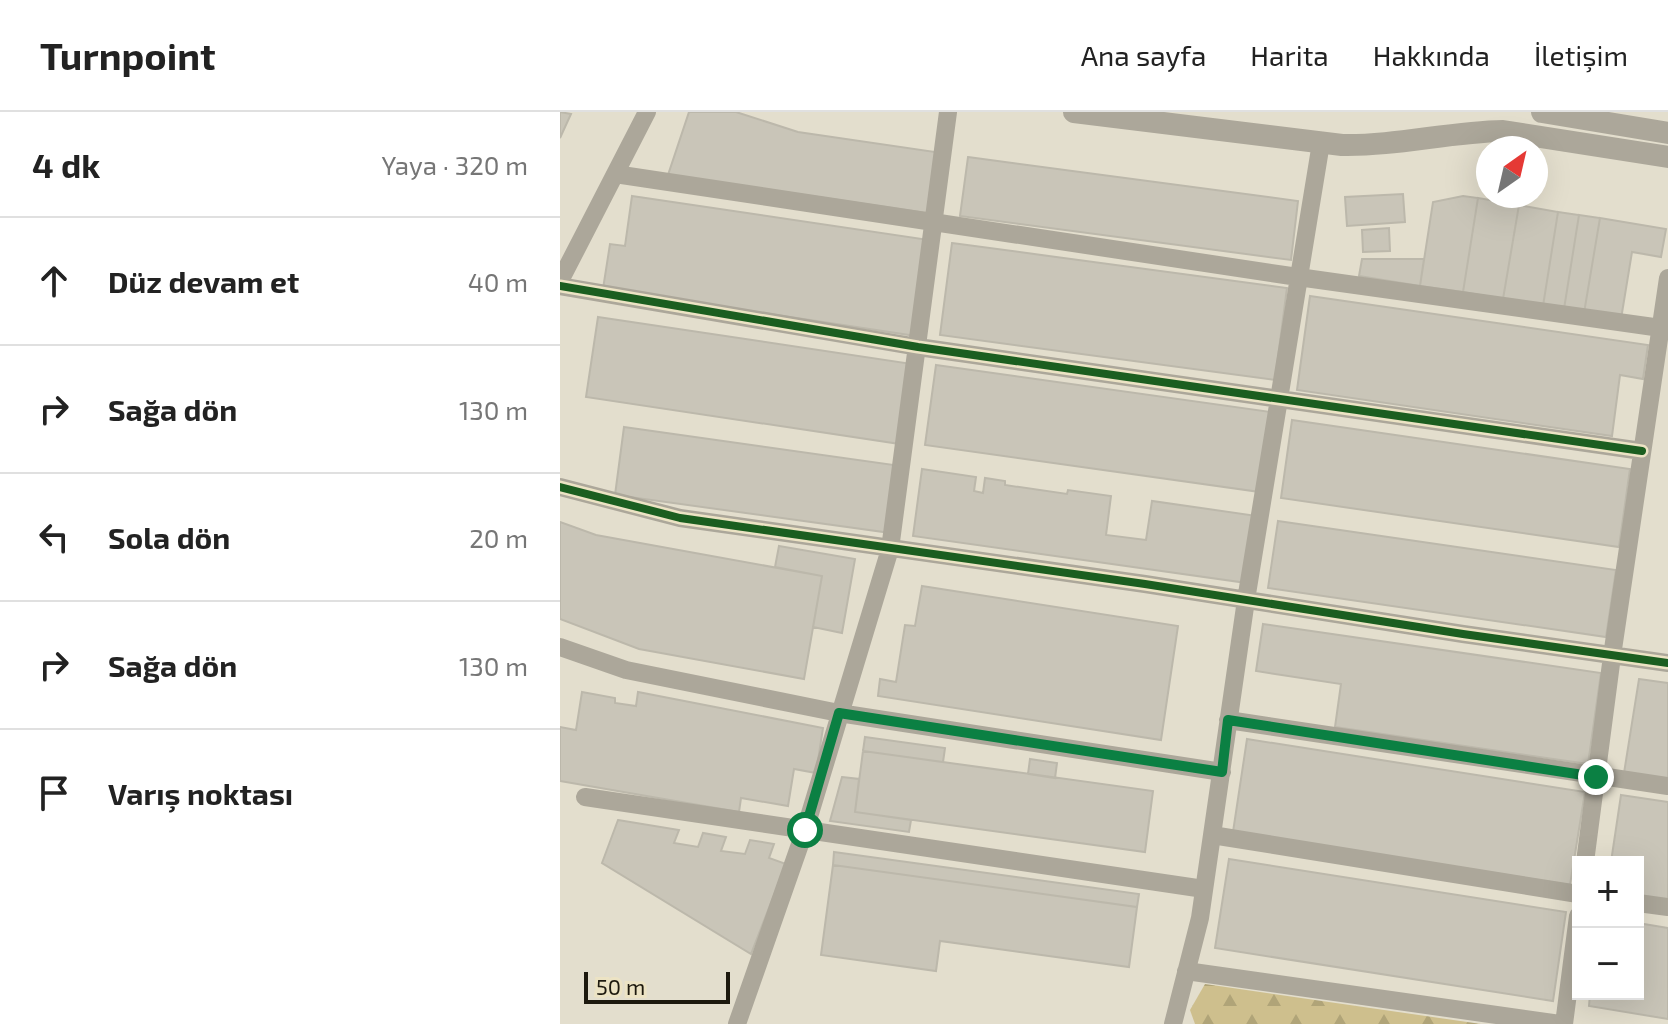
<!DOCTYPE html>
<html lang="tr">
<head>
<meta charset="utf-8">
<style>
	:root { --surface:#fff; --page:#f2f2f2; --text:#222; --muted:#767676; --line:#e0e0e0 }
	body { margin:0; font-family:"Exo 2",sans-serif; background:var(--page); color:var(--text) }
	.controls { position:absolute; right:24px; bottom:24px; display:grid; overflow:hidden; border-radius:0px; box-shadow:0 8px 32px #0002 }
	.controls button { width:72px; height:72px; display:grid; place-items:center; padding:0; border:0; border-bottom:2px solid var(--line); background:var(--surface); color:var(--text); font:40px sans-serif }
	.compass { position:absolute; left:916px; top:24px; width:72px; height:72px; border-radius:50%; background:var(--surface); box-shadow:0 8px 32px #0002; rotate:34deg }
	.scale { position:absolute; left:24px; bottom:20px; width:146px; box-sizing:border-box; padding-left:8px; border:4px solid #1d190e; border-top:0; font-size:22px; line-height:28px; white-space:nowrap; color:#1d190e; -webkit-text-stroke:6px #ece3c4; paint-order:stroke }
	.stop { position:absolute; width:24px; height:24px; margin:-18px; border:6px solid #0b8043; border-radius:50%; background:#fff }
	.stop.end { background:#0b8043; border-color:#fff; box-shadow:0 2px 8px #0008 }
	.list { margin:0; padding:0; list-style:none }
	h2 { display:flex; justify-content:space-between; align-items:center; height:104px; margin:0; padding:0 32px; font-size:34px }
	h2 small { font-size:26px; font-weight:400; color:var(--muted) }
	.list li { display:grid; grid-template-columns:52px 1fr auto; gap:24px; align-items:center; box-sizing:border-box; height:128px; padding:0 32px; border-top:2px solid var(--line) }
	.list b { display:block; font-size:30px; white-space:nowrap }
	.list em { font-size:26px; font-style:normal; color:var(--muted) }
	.icon { flex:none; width:44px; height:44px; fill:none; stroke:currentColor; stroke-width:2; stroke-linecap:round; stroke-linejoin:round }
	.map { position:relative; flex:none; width:1108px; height:912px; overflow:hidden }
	header { display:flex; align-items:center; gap:48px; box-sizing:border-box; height:112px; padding:0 40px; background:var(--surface); border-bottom:2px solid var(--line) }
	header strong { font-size:38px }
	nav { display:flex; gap:44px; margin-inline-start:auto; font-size:28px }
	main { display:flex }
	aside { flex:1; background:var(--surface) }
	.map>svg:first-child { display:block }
	.forest { fill:url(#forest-firs) }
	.building { fill:#c9c5b8; stroke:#bcb8ab; stroke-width:2 }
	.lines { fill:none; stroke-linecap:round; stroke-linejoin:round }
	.minor { stroke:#aca79a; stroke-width:18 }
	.tertiary { stroke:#aca79a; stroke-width:22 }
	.cycleway-casing { stroke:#ece3c4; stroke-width:13 }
	.cycleway { stroke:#1b5e20; stroke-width:8 }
	.route { stroke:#0b8043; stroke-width:10 }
</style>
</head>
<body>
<header>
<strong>Turnpoint</strong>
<nav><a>Ana sayfa</a><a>Harita</a><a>Hakkında</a><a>İletişim</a></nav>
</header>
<main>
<aside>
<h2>4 dk<small>Yaya · 320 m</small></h2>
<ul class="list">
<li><svg class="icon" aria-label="ahead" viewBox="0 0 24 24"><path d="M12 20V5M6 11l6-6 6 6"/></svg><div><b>Düz devam et</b></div><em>40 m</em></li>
<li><svg class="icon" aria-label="right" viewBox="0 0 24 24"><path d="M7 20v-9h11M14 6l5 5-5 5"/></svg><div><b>Sağa dön</b></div><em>130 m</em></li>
<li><svg class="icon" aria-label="left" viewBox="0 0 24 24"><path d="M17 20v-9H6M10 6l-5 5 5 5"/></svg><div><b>Sola dön</b></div><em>20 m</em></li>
<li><svg class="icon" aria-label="right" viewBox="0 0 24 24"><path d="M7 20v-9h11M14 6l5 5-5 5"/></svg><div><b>Sağa dön</b></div><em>130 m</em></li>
<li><svg class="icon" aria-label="arrive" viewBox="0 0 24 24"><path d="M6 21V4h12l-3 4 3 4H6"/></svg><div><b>Varış noktası</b></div></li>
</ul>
</aside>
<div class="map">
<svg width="1108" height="912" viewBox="0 0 1108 912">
	<defs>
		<pattern id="forest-firs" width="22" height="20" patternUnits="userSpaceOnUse" patternTransform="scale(2)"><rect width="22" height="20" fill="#cebf8d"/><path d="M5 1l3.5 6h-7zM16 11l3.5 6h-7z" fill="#b0a478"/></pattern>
	</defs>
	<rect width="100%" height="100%" fill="#e3decd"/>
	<path class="forest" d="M645 872 921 912H635L630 898Z"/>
	<path class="building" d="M0 0 11 2 0 26Z
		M129 0H176L238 20 382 41 373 102 108 63Z
		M408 45 738 89 731 148 400 104Z
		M843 82 845 110 787 114 785 85Z
		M72 84 369 128 356 224 43 177 50 132 65 134Z
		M903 84 918 86 903 180 860 174 873 90Z
		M918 86 959 93 943 187 903 180Z
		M959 93 998 100 983 194 943 187Z
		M998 100 1019 103 1004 197 983 194Z
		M1019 103 1040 106 1024 201 1004 197Z
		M1040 106 1106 117 1101 145 1072 140 1061 207 1024 201Z
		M829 116 830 139 803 140 802 118Z
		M392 131 727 176 715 268 380 223Z
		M802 147H864L860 174 799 164Z
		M750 184 1088 233 1083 267 1060 263 1052 324 737 278Z
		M38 205 352 252 340 332 26 285Z
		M376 253 711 300 700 380 365 333Z
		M732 308 1070 357 1059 435 721 386Z
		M64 315 341 354 331 421 55 383Z
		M362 357 416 365 414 379 423 381 425 366 445 369V373L507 382 508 378 551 384 546 423 586 428 592 389 697 404 687 471 353 424Z
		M718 409 1056 458 1046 525 708 476Z
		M0 410 36 423 262 464 244 567 79 537 0 507Z
		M219 434 295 447 282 521 253 515 262 464 215 455Z
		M362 474 618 514 601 628 318 584 320 567 336 570 345 513 355 514Z
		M703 512 1041 561 1028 652 775 615 781 572 696 559Z
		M1079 567 1108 571V668L1064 661Z
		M22 580 55 586V591L76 594 78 580 263 616 256 661 234 657 228 694 181 686 179 700 0 669V615L16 618Z
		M305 625 385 636 383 650 303 639Z
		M687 627 1025 680 1010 773 673 720Z
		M303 639 593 679 585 740 295 700Z
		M470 647 497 651 495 666 468 662Z
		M282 665 299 667 295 700 351 708 349 720 270 709Z
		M1061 683 1108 690V788L1078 783V750H1051Z
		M58 708 119 718 114 731 138 735 143 721 166 725 161 739 185 742 190 728 214 732 209 746 226 752 191 842 42 751Z
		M274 740 579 782 577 795 273 753Z
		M669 747 1006 800 993 889 655 836Z
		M273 753 577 795 569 855 380 829 376 859 261 843Z
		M1078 811 1108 816V907L1029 894 1030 882H1078Z"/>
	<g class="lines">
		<path class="minor" d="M55 62 738 165 1101 216
			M0 169 87 0
			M0 174 358 235 1082 339
			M0 375 120 406 585 472 903 522 1108 551
			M0 535 66 558 279 601 662 660
			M668 608 1108 674
			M25 685 644 777
			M652 723 1018 782
			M1025 750 1052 544 1108 166
			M1078 791 1108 795
			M626 859 1000 912
			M177 912 245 718 330 437 388 0
			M613 912 640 806 686 488 761 31
			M1004 912 1018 804"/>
		<path class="tertiary" d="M514 0 782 33C836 34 889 20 943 19L1108 45
			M982 0 1108 21"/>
		<defs>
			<path id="cycleway" d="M0 174 358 235 1082 339
				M0 375 120 406 585 472 903 522 1108 551"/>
		</defs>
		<use href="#cycleway" class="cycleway-casing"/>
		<use href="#cycleway" class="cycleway"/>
	</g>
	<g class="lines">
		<path class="route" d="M245 718 279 601 662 660 668 608 1036 665"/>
	</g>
</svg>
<div class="controls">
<button>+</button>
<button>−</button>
</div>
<svg class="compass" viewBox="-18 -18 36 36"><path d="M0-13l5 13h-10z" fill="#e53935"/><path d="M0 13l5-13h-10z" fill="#767676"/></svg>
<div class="scale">50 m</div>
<div class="stop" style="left:245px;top:718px"></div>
<div class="stop end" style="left:1036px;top:665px"></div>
</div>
</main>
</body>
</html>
